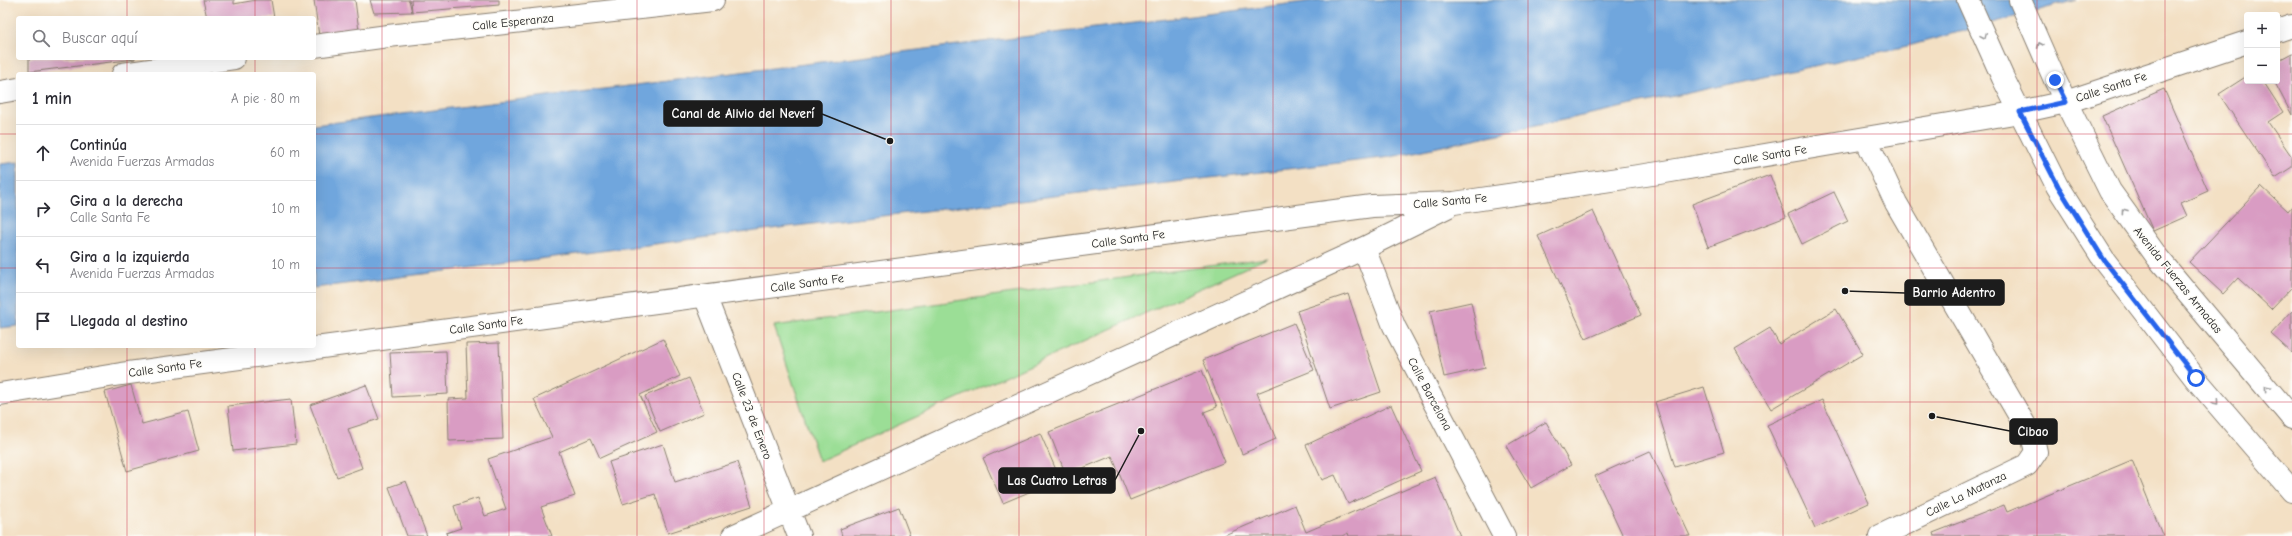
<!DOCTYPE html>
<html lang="es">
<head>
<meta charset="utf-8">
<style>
	:root { --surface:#fff; --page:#f2f2f3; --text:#2b2b33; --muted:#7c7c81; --line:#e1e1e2 }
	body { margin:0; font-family:"Comic Neue",sans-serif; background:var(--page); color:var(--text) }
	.controls { position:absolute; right:12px; top:12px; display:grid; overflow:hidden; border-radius:4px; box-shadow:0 4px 16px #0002 }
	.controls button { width:36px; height:36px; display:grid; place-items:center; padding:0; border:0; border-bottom:1px solid var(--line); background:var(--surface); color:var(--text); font:20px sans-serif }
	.stop { position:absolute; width:12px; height:12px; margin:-9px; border:3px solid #2563eb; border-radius:50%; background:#fff }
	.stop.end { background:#2563eb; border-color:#fff; box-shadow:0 1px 4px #0008 }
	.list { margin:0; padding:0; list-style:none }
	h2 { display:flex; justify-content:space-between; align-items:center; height:52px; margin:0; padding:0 16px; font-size:17px }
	h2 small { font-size:13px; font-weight:400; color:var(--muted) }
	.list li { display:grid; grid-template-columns:26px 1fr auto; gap:12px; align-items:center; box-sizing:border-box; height:56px; padding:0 16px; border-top:1px solid var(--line) }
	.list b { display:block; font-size:15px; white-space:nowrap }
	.list p { margin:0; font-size:13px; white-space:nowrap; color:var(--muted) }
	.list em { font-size:13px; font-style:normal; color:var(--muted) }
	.icon { flex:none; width:22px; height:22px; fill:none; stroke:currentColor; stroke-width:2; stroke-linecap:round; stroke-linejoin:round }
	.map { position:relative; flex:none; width:2292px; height:536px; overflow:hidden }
	.search { position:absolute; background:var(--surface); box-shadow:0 4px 16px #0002; left:16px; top:16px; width:300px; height:44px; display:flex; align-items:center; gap:10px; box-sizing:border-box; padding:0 14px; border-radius:4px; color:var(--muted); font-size:15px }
	.panel { position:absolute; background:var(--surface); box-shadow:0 4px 16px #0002; left:16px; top:72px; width:300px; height:276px; border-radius:4px }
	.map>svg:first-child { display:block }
	.green { fill:#9bde96; stroke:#5c7d59 }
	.water { fill:#6fa6dd; stroke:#46617c }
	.building { fill:#d99cc3 }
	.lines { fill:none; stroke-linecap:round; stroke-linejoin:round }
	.minor-casing { stroke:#887e70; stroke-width:24 }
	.tertiary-casing { stroke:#887e70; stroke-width:24 }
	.minor { stroke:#fff; stroke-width:22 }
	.tertiary { stroke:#fff; stroke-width:22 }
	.oneway { stroke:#999 }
	.route { stroke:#2563eb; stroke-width:5 }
	.grid { fill:none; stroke:#d1495b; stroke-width:1; stroke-opacity:0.55 }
	.labels { text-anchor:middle; stroke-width:3; stroke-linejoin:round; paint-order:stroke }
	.street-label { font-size:12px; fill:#1c1c1c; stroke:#fdfcf7 }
	.leader { fill:none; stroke:#1c1c1c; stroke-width:1.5 }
	.callout-dot { fill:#1c1c1c; stroke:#fdfcf7; stroke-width:1.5 }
	.callout { fill:#1c1c1c; stroke:#1c1c1c; stroke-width:1.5 }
	.callout-label { font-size:13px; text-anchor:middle; font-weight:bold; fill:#fff }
</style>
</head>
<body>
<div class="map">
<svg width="2292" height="536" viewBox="0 0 2292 536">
	<rect width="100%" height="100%" fill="#fdfcf7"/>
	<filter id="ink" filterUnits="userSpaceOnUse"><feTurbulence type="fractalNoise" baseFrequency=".025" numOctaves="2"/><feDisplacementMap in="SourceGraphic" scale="8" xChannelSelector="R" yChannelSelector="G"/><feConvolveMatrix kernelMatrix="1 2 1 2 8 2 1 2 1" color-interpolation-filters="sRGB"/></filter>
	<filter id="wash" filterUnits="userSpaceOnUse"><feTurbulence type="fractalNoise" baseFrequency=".012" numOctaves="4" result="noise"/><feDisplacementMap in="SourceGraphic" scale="16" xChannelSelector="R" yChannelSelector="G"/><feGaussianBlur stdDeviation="0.9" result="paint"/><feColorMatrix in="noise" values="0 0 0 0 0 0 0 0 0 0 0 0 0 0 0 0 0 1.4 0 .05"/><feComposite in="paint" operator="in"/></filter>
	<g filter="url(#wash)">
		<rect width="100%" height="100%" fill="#f3e0c4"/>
		<path class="green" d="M1267 258 819 461 774 326Z"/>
		<path class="water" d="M1320 0H2076L1912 45 1391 157 787 227 314 288V125Z
			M18 162V326L0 328V164Z"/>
		<g id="blocks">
			<path class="building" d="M203 0H234V4L256 0H271L274 18H207Z
				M314 0H355L359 31 319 36Z
				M370 0H409L412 12 411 0H499V5L412 12 374 13Z
				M2292 53V115L2274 81H2277V61Z
				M29 58H135V59L29 72Z
				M2247 76V81H2263L2283 112 2268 122 2292 157V167L2275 178 2219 94Z
				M2164 89 2208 191 2181 203 2187 216 2153 231 2102 116Z
				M1770 175 1786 217 1708 247 1692 204Z
				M2261 186 2288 211 2292 206V287L2271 309 2238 278 2223 294 2189 262Z
				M1834 192 1848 221 1802 244 1788 214Z
				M1593 211 1641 315 1586 339 1538 236Z
				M1348 294 1381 392 1330 409 1297 311Z
				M1471 302 1485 368 1444 377 1430 311Z
				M1836 309 1863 354 1771 409 1735 349 1770 328 1779 344Z
				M2292 311V353L2271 334Z
				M1294 323 1314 370 1257 393 1276 439 1242 454 1203 360Z
				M663 339 680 376 640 395 657 432 600 458 591 438 559 452 575 496 541 507 552 536H447L446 533 461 528 454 506 478 498 485 516 506 509 488 459 552 437 534 399Z
				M499 343 503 439 449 441 448 399 468 398 466 344Z
				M446 351 448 394 393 397 390 353Z
				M1202 370 1217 407 1204 412 1225 462 1130 500 1112 456 1066 475 1049 432Z
				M689 378 704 413 660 432 645 396Z
				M131 385 142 424 188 412 199 451 127 471 105 392Z
				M366 385 379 419 348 429 362 468 337 477 310 405Z
				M1704 387 1724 452 1675 467 1655 402Z
				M291 399 296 444 233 451 228 406Z
				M1822 400 1869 503 1815 528 1767 425Z
				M1391 405 1421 471 1348 504 1335 475 1322 480 1306 445Z
				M1546 422 1571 465 1531 488 1506 446Z
				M1040 433 1060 479 1003 503 983 458Z
				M663 444 675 482 737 462 752 506 668 533 655 494 623 504 609 462Z
				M1650 451 1690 536H1623L1595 476Z
				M2132 460 2163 536H1934L1933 533 2004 505 2007 512Z
				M1435 477 1460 536H1349L1348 533 1342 536H1222L1295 505 1306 532Z
				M406 481 427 536H407L389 487Z
				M899 507 910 536H842L840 529Z"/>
		</g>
	</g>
	<g filter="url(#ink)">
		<use href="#blocks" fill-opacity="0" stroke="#887e70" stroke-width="1"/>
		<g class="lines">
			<defs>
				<path id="minor" d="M2277 31 2292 26
					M314 46 388 36 713 0
					M123 74 234 58
					M0 92 18 89
					M1866 139 1896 203 2033 439 2036 452 2027 465 1880 536
					M1364 248 1394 326 1504 536
					M705 296 799 536
					M0 394 121 374 1372 206 1454 203 1659 173 2020 112 2066 102 2247 42
					M733 536 1364 248 1447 207"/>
				<path id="tertiary" d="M1968 0 2003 78 2057 186 2104 260 2195 378 2292 491
					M2020 0 2055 80 2110 191 2158 258 2292 418"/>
			</defs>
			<use href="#minor" class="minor-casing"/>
			<use href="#tertiary" class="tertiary-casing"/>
			<use href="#minor" class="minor"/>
			<use href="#tertiary" class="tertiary"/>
		</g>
		<defs><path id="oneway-chevron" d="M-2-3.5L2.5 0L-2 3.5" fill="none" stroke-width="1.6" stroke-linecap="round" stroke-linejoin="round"/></defs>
		<g class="oneway">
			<use href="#oneway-chevron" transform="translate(1984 36) rotate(66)"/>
			<use href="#oneway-chevron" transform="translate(2040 45) rotate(-113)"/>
			<use href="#oneway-chevron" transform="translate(2124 211) rotate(-126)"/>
			<use href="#oneway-chevron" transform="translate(2267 388) rotate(-130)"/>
			<use href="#oneway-chevron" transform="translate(2216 402) rotate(50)"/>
		</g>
	</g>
	<g class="lines" filter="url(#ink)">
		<path class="route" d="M2055 80 2066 102 2020 112 2058 186 2104 260 2196 378"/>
	</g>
	<path class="grid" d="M127 0V18M255 0V18M382 0V536M509 0V536M637 0V536M764 0V536M891 0V536M1019 0V536M1146 0V536M1273 0V536M1401 0V536M1528 0V536M1655 0V536M1783 0V536M1910 0V536M2037 0V536M2165 0V536M127 58V74M255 58V74M0 134H18M314 134H2292M0 268H18M314 268H2292M127 346V536M255 346V536M0 402H2292"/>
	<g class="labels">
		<g class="street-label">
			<text transform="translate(513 22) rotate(-6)" y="4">Calle Esperanza</text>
			<text transform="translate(2111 87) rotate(-18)" y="4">Calle Santa Fe</text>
			<text transform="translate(1770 155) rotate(-9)" y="4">Calle Santa Fe</text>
			<text transform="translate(1450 201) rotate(-5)" y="4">Calle Santa Fe</text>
			<text transform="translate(1128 239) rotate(-8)" y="4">Calle Santa Fe</text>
			<text transform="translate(2178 280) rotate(51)" y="4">Avenida Fuerzas Armadas</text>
			<text transform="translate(807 283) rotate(-8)" y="4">Calle Santa Fe</text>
			<text transform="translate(486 325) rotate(-8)" y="4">Calle Santa Fe</text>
			<text transform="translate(165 368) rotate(-8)" y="4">Calle Santa Fe</text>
			<text transform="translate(1430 394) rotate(62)" y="4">Calle Barcelona</text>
			<text transform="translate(752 416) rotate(69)" y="4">Calle 23 de Enero</text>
			<text transform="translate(1966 494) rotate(-26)" y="4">Calle La Matanza</text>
		</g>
	</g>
	<path class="leader" d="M890 141L822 114M1845 291L1905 293M1932 416L2010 431M1141 431L1115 480"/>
	<g class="callout-dot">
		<circle cx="890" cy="141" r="4"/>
		<circle cx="1845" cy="291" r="4"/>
		<circle cx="1932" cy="416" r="4"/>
		<circle cx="1141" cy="431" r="4"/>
	</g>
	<g class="callout">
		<rect x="664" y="101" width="158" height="25" rx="4"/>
		<rect x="1905" y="280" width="99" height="25" rx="4"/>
		<rect x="2010" y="419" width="47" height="25" rx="4"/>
		<rect x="999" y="468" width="116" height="25" rx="4"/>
	</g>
	<g class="callout-label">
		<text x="743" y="118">Canal de Alivio del Neverí</text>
		<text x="1954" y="297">Barrio Adentro</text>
		<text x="2033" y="436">Cibao</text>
		<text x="1057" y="485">Las Cuatro Letras</text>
	</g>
</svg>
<div class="controls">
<button>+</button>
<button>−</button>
</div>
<div class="stop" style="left:2196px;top:378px"></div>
<div class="stop end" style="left:2055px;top:80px"></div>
<div class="search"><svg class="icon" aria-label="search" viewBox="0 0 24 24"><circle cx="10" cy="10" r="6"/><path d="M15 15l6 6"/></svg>Buscar aquí</div>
<section class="panel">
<h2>1 min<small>A pie · 80 m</small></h2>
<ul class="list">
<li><svg class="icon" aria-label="ahead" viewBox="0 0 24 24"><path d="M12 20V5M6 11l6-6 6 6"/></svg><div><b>Continúa</b><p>Avenida Fuerzas Armadas</p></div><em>60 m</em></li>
<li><svg class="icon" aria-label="right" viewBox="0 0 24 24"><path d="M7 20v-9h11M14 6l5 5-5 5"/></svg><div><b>Gira a la derecha</b><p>Calle Santa Fe</p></div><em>10 m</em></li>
<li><svg class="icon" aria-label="left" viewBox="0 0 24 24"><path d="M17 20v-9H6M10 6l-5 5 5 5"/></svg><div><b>Gira a la izquierda</b><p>Avenida Fuerzas Armadas</p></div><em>10 m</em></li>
<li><svg class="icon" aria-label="arrive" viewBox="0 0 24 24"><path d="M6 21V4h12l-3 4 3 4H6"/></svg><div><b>Llegada al destino</b></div></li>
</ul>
</section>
</div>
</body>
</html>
